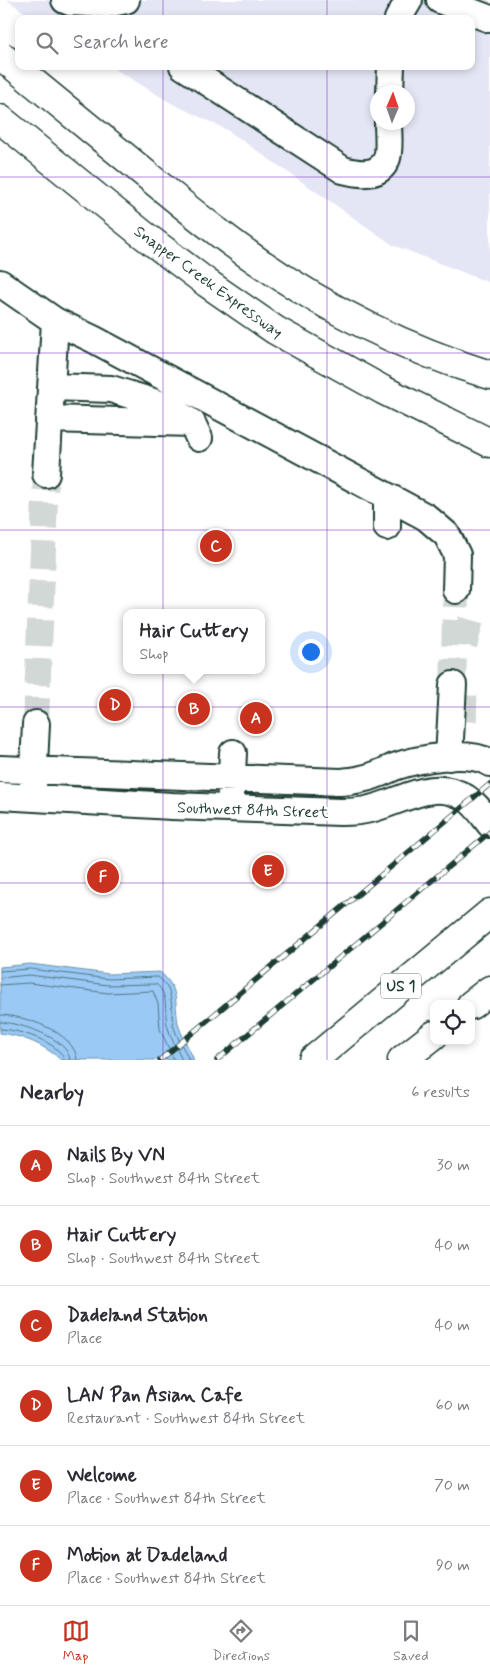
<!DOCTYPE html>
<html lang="en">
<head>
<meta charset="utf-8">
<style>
	:root { --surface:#fff; --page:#f2f2f3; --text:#2b2b33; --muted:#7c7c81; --line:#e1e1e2; --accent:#c8321e }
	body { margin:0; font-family:Mynerve,sans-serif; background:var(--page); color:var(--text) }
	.controls { position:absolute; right:15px; bottom:15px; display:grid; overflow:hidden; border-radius:10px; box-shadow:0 2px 8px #0003 }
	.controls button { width:45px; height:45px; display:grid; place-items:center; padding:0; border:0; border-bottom:1px solid var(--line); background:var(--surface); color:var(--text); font:25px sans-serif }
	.compass { position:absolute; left:370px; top:85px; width:45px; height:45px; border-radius:50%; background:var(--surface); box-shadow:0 2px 8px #0003; rotate:2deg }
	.you { position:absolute; left:310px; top:651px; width:18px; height:18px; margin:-12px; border:4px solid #fff; border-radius:50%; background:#1a73e8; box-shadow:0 0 0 8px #1a73e833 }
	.badge { display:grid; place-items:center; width:32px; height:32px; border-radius:50%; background:var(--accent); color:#fff; font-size:16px; font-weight:700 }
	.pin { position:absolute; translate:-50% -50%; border:2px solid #fff; box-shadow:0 1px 5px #0006 }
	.popup { position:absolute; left:123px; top:609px; width:142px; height:65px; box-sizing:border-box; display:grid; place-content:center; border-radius:10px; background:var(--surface); filter:drop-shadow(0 1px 4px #0005); font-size:16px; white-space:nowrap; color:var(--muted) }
	.popup b { font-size:19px; color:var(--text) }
	.popup::after { content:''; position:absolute; left:50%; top:100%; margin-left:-10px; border:10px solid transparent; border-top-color:var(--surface) }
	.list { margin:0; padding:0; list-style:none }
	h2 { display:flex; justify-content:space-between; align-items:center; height:65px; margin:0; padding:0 20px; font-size:21px }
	h2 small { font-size:16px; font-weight:400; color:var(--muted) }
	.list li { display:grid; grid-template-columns:32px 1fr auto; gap:15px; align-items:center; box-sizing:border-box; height:80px; padding:0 20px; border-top:1px solid var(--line) }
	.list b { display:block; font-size:19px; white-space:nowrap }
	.list p { margin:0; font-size:16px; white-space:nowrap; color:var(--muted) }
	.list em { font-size:16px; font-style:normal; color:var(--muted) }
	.icon { flex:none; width:28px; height:28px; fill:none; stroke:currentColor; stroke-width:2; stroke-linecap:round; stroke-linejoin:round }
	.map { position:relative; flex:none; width:490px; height:1060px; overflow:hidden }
	.search { position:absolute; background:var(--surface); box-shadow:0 2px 8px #0003; left:15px; right:15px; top:15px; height:55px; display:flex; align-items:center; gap:12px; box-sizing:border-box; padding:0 18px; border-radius:10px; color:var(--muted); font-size:19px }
	.sheet { height:545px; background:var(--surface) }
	nav { display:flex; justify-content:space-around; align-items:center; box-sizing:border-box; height:70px; border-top:1px solid var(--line); background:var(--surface); font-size:14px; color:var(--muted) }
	nav a { display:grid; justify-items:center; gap:2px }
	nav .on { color:var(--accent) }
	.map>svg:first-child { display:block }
	.built { fill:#e5e6f5; fill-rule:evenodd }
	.water { fill:#9ac9f5; stroke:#6991a8 }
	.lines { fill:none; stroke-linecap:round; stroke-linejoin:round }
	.shore { stroke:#507581; stroke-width:1 }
	.minor-tunnel { stroke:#d2d8d6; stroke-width:26; stroke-dasharray:26 13; stroke-linecap:butt }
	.minor-casing { stroke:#1f3d34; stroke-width:30 }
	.highway-casing { stroke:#1f3d34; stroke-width:31 }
	.minor { stroke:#fff; stroke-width:26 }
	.highway { stroke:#fff; stroke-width:28 }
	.rail-casing { stroke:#1f3d34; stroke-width:5.5 }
	.rail { stroke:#fff; stroke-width:4; stroke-dasharray:11; stroke-linecap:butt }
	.highway-bridge-casing { stroke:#1f3d34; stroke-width:31; stroke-linecap:butt }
	.highway-bridge { stroke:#fff; stroke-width:28 }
	.grid { fill:none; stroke:#7b2cbf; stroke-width:1; stroke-opacity:0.55 }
	.labels { text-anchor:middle; stroke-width:5; stroke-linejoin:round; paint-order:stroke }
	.shield { fill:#fff; stroke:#627771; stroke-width:1 }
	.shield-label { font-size:15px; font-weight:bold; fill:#1f3d34 }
	.street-label { font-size:16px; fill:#1f3d34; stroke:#fff }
</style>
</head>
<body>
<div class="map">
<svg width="490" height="1060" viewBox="0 0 490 1060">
	<rect width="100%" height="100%" fill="#fff"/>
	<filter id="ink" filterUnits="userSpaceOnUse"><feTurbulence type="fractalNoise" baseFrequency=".02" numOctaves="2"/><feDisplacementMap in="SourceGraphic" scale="10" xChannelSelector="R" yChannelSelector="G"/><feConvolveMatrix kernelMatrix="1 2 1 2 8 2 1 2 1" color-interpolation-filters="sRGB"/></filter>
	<g filter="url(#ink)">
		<path class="built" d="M7 0H490V283L393 245 227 130 171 103 110 66H471V19H34ZM378 92H408V122H378Z"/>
		<path class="water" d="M30 964 109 974 160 972C180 990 174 999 178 1023 181 1035 189 1048 194 1060H61C43 1044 23 1036 0 1033V967Z"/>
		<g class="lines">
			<path class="shore" d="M0 971 30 969 109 979 158 977C175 991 170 1005 173 1024 176 1036 184 1049 189 1060
				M0 978 29 975 108 985 156 984C170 995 163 1013 168 1028 171 1039 177 1049 182 1060
				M0 985 29 983 108 993 153 991 158 1004 160 1029 174 1060
				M0 1015C23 1015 76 1032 77 1060
				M0 1022C19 1023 68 1037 70 1060
				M0 1029C16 1029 61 1042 64 1060"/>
			<path class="minor-tunnel" d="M455 629 485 637 490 640
				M453 685 456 590
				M451 708 490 709
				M36 724 46 474"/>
			<defs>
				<path id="minor" d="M65 0 70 2 107 4 126 0
					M440 0 490 19
					M398 19 409 0
					M183 66 343 170C358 174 380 178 387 158 390 149 388 132 388 122
					M390 92 391 66
					M0 283 55 321 93 339 426 517 447 535 457 555 456 590
					M51 387 111 389 166 406 192 423 199 438
					M49 419 192 423
					M46 474 55 321
					M387 527V497
					M449 757 453 685
					M0 769 341 782C348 781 355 781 361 779 373 777 383 772 394 767 417 759 469 749 490 763
					M33 786 36 724
					M231 795 233 753
					M0 796 172 806 340 812C350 812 360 812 370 809 401 802 434 777 466 798 476 804 483 815 490 824"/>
				<path id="highway" d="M0 119 141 233 207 283 275 330 383 390 490 443
					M104 140C143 171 180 204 219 233 300 295 393 345 490 375
					M471 1005 490 990
					M313 1060 490 913
					M402 1060 434 1035"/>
			</defs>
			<use href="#minor" class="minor-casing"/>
			<use href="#highway" class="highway-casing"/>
			<use href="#minor" class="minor"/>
			<use href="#highway" class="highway"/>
			<defs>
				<path id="rail" d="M160 1060 490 784
					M217 1060 490 832"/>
			</defs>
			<use href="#rail" class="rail-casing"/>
			<use href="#rail" class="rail"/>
			<defs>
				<path id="highway-bridge" d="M0 55 104 140"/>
			</defs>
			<use href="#highway-bridge" class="highway-bridge-casing"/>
			<use href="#highway-bridge" class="highway-bridge"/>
		</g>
	</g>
	<path class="grid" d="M163 0V19M327 0V19M163 66V1060M327 66V1060M0 177H490M0 353H490M0 530H490M0 707H490M0 883H490"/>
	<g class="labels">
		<rect class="shield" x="381" y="973.5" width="40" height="25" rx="4"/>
		<g class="shield-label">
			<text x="401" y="991">US 1</text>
		</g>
		<g class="street-label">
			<text transform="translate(209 281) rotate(36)" y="6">Snapper Creek Expressway</text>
			<text transform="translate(253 809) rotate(2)" y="6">Southwest 84th Street</text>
		</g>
	</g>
</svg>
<div class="controls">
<button><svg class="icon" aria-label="locate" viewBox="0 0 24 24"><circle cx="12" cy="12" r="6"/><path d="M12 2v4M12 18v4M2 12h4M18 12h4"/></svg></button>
</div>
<svg class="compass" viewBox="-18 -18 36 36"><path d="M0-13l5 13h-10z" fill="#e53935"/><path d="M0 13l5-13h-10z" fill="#7c7c81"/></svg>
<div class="you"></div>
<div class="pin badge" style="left:256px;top:718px">A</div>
<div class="pin badge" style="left:194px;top:709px">B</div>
<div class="popup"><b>Hair Cuttery</b>Shop</div>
<div class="pin badge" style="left:216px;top:546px">C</div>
<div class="pin badge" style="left:115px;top:705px">D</div>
<div class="pin badge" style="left:268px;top:871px">E</div>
<div class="pin badge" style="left:103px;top:877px">F</div>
<div class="search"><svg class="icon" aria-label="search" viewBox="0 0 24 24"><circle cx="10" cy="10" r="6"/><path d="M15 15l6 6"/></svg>Search here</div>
</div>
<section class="sheet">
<h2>Nearby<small>6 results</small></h2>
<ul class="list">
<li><span class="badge">A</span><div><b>Nails By VN</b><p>Shop · Southwest 84th Street</p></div><em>30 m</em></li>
<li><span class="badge">B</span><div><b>Hair Cuttery</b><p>Shop · Southwest 84th Street</p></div><em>40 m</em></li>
<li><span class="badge">C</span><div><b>Dadeland Station</b><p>Place</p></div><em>40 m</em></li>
<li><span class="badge">D</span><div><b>LAN Pan Asian Cafe</b><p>Restaurant · Southwest 84th Street</p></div><em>60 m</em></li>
<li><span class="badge">E</span><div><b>Welcome</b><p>Place · Southwest 84th Street</p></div><em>70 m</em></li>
<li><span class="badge">F</span><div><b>Motion at Dadeland</b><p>Place · Southwest 84th Street</p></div><em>90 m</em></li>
</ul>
</section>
<nav>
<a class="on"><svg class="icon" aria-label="map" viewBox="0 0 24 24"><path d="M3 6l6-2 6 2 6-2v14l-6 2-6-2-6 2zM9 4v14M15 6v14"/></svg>Map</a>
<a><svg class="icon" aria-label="directions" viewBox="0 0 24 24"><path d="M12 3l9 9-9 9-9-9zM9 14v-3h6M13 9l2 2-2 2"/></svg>Directions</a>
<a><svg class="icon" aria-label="saved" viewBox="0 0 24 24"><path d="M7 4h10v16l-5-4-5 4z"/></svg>Saved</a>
</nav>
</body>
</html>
